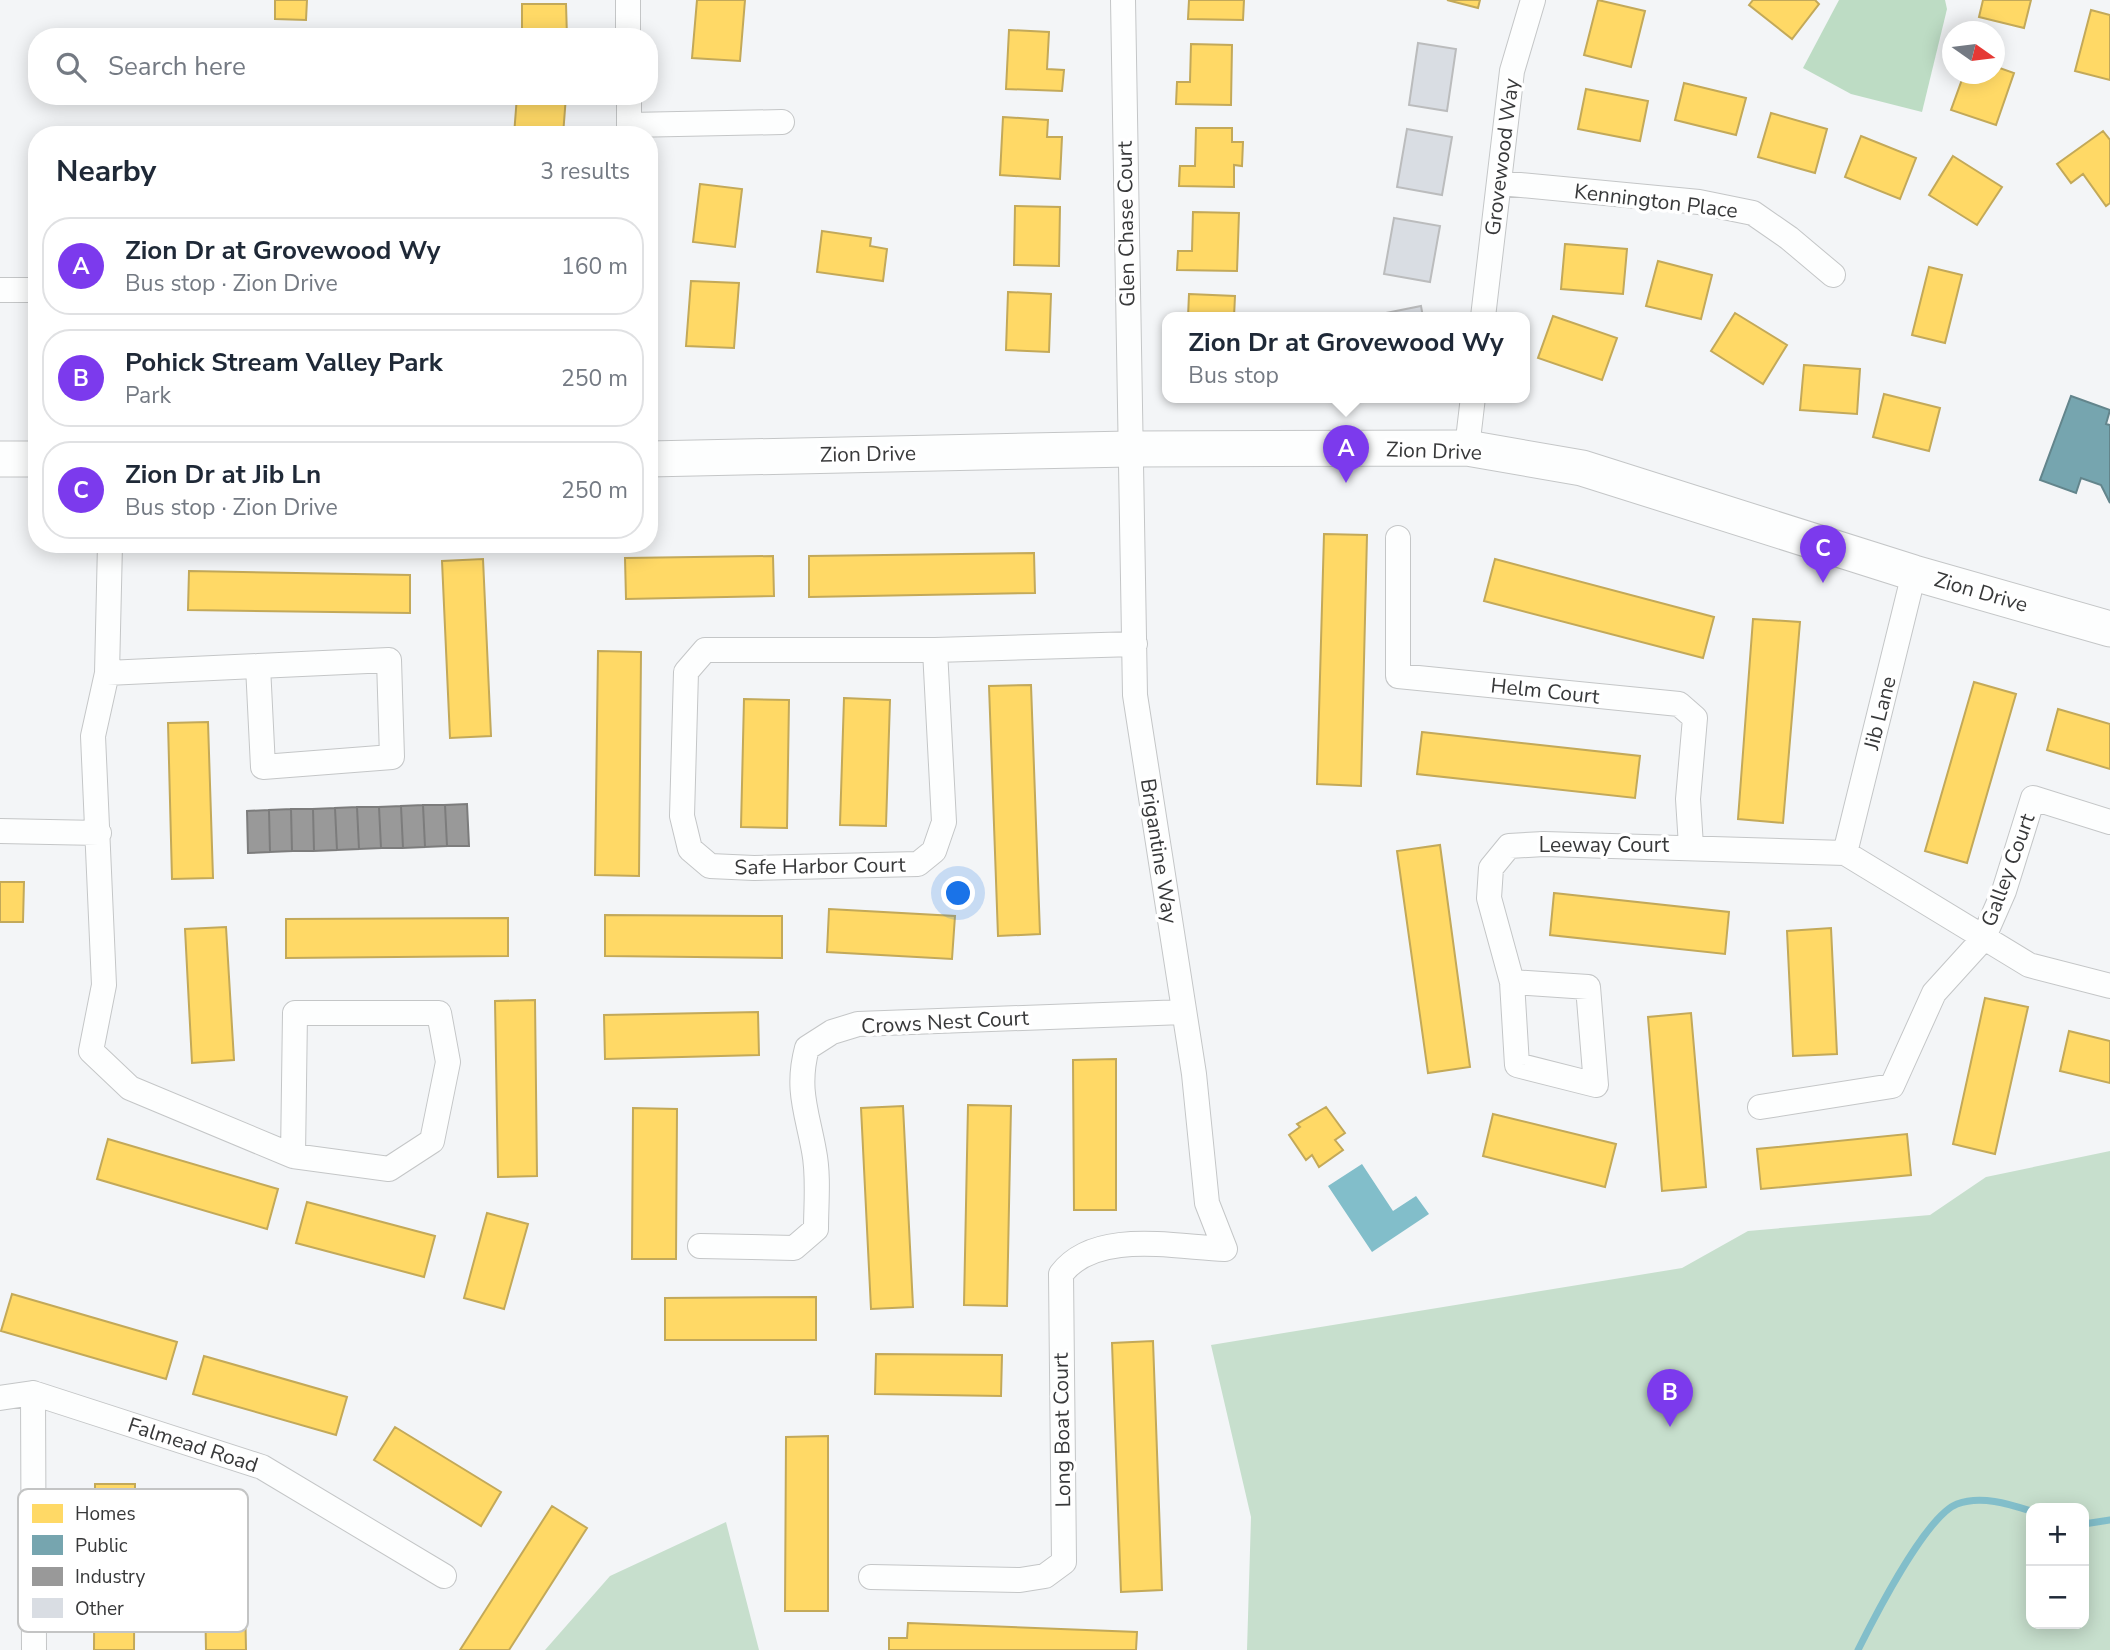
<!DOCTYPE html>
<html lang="en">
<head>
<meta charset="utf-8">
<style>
	:root { --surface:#fff; --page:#f2f2f3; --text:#1f2937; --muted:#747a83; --line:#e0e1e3; --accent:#7c3aed }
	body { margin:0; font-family:"Nunito Sans",sans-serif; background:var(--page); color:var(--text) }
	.controls { position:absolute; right:21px; bottom:21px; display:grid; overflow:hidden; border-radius:14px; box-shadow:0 4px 18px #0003 }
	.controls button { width:63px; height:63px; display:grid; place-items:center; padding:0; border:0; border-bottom:2px solid var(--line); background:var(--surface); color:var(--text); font:35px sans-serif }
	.compass { position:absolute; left:1942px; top:21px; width:63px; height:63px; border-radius:50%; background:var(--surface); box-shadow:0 4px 18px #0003; rotate:104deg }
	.you { position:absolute; left:959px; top:894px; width:24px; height:24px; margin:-18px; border:5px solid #fff; border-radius:50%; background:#1a73e8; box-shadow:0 0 0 10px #1a73e833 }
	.badge { display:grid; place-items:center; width:46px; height:46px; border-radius:50%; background:var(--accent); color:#fff; font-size:23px; font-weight:700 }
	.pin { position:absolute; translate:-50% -58px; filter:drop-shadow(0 2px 4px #0008) }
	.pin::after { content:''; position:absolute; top:37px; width:24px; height:21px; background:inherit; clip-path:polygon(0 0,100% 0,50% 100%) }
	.popup { position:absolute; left:1162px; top:312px; width:368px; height:91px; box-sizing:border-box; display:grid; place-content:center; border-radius:14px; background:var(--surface); filter:drop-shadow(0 2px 5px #0005); font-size:23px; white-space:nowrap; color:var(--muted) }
	.popup b { font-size:26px; color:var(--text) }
	.popup::after { content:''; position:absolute; left:50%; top:100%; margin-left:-14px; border:14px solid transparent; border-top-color:var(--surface) }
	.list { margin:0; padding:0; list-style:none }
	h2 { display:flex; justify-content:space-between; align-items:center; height:91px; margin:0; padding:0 28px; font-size:30px }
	h2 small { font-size:23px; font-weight:400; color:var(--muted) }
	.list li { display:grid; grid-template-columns:46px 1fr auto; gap:21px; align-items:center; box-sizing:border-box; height:98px; margin:0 14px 14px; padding:0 14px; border:2px solid var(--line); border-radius:28px }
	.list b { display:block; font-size:26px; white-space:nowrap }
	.list p { margin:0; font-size:23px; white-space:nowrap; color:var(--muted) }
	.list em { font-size:23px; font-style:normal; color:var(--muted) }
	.icon { flex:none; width:38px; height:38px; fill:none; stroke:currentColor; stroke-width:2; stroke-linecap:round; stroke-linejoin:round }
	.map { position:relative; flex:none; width:2110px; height:1650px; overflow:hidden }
	.search { position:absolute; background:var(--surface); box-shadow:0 4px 18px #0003; left:28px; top:28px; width:630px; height:77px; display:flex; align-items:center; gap:18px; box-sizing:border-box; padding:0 24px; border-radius:28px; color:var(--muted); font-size:26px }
	.panel { position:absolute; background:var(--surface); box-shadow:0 4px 18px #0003; left:28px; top:126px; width:630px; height:427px; border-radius:28px }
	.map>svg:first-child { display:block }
	.green { fill:#c7dfcd; fill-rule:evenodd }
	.forest { fill:#bddcc4 }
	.water { fill:#82beca }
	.homes { fill:#ffd966; stroke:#c3a959; stroke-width:2 }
	.public { fill:#76a5af; stroke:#63858c; stroke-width:2 }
	.industry { fill:#999; stroke:#7c7c7c; stroke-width:2 }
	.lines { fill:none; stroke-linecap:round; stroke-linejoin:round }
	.stream { stroke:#82beca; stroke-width:7 }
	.building { fill:#d9dde3; stroke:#bbbcbd; stroke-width:2 }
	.street-casing { stroke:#c4c6c7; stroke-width:26 }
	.secondary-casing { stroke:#c4c6c7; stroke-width:37 }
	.street { stroke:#fdfefe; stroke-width:24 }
	.secondary { stroke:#fdfefe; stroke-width:35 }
	.labels { text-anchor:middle; stroke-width:7; stroke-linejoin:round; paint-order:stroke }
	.street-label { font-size:21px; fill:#38393a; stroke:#fff }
	.key { fill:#fff; stroke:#c3c4c4; stroke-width:2 }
	.key-label { font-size:19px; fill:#38393a }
</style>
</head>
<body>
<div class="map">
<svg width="2110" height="1650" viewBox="0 0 2110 1650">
	<rect width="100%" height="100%" fill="#f3f5f7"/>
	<path class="green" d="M2110 1151V1650H1247L1251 1517 1211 1345 1682 1268 1748 1231 1930 1215 1986 1177ZM2031 1508H2084V1624H2031Z
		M726 1522 759 1650H545L610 1576Z"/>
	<path class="forest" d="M1839 0H1945L1947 9 1922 112 1851 94 1803 68Z"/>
	<path class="water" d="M1362 1164 1393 1211 1416 1196 1429 1214 1372 1252 1328 1186Z"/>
	<path class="homes" d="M275 0H307L306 20 275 19Z
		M697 0H745L740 61 692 58Z
		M1189 0H1244L1243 20 1188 19Z
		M1447 0H1480L1478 8Z
		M1598 0 1645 11 1631 67 1584 55Z
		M1753 0H1815L1819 4 1792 39 1749 5Z
		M1983 0H2031L2024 28 1979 17Z
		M522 4H566L567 37H522Z
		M2091 10 2110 15V80L2075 71Z
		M1009 30 1049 32 1047 69 1064 70 1062 91 1006 89Z
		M1191 44 1232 45 1231 105 1176 104 1177 82H1190Z
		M1994 66 2014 73 1996 125 1951 110 1964 74H1994Z
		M1684 83 1746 98 1736 135 1675 120Z
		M1586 89 1648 101 1640 141 1578 129Z
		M517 96H566L563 135H514Z
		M1771 113 1827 129 1815 173 1758 157Z
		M1003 117 1048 120 1047 137H1062L1060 179 1000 175Z
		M1196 128H1232V142H1243L1242 166 1234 165V187L1179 186 1180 166H1195Z
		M2103 131 2110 140V203L2106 206 2083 174 2071 183 2057 164Z
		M1861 136 1916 158 1900 199 1845 177Z
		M1953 156 2002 187 1977 225 1929 195Z
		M700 184 742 189 735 247 693 242Z
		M1015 206 1060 207 1059 266 1014 265Z
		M1193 212 1239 213 1237 271 1177 270 1178 251H1192Z
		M822 231 871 238 870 246 887 249 883 281 817 272Z
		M1565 244 1627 249 1623 294 1561 289Z
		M1658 261 1712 275 1701 319 1646 306Z
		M1929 267 1962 275 1945 343 1912 335Z
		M691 281 739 283 734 348 686 346Z
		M1008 292 1051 294 1049 352 1006 350Z
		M1189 294 1235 296 1234 317H1188Z
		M1735 313 1787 345 1763 384 1711 351Z
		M1553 316 1617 338 1602 380 1538 358Z
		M1804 365 1860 369 1857 414 1800 410Z
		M1884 394 1940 408 1929 451 1873 437Z
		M1324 534 1367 535 1361 786 1317 784Z
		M1034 553 1035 593 809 597V556Z
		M773 556 774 596 626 599 625 558Z
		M483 559 491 736 450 738 442 561Z
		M1495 559 1714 617 1703 658 1484 601Z
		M189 571 410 575V613L188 610Z
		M1753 619 1800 622 1783 823 1738 819Z
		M598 651 641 652 639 876 595 875Z
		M1974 682 2016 694 1967 863 1925 851Z
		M1031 685 1040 934 998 936 989 686Z
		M844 698 890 700 886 826 840 825Z
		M744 699 789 700 787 828 741 827Z
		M2058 709 2110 724V769L2047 750Z
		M208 722 213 878 172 879 168 723Z
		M1422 732 1640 756 1635 798 1417 774Z
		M1440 845 1470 1067 1428 1073 1397 851Z
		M0 882H24L23 922H0Z
		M1554 893 1729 912 1725 954 1550 935Z
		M829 909 955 916 952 959 827 952Z
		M605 915 782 916V958L605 956Z
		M508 918V956L286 958V919Z
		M226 927 234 1060 192 1063 185 929Z
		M1831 928 1837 1054 1793 1056 1787 931Z
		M1985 998 2028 1007 1995 1154 1953 1144Z
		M535 1000 537 1176 498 1177 495 1001Z
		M758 1012 759 1055 605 1059 604 1015Z
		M1691 1013 1706 1187 1662 1191 1648 1017Z
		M2069 1031 2110 1041V1083L2060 1071Z
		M1116 1059V1210H1074L1073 1060Z
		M968 1105 1011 1106 1007 1306 964 1305Z
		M903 1106 913 1307 871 1309 861 1108Z
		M1326 1107 1345 1133 1335 1140 1343 1150 1319 1167 1312 1155 1306 1160 1289 1135 1300 1127 1297 1124Z
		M633 1108 677 1109 676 1259H632Z
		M1493 1114 1616 1144 1605 1187 1483 1156Z
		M1907 1134 1911 1175 1761 1189 1757 1149Z
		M108 1139 278 1189 267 1229 97 1179Z
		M307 1202 435 1236 424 1277 296 1243Z
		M487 1213 528 1224 504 1309 464 1298Z
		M12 1294 177 1342 166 1379 1 1331Z
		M816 1297V1340H665V1298Z
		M1153 1341 1162 1590 1121 1592 1112 1343Z
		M876 1354 1002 1355 1001 1396 875 1394Z
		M204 1356 347 1397 336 1435 193 1394Z
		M395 1427 501 1492 481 1526 374 1460Z
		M828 1436V1611H785L786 1437Z
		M95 1484H135L134 1650H94Z
		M243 1496 246 1650H206L203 1497Z
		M552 1506 587 1528 509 1650H460Z
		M908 1623 1137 1632 1136 1650H889V1638H907Z"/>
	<path class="public" d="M2071 396 2110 410 2106 424 2110 425V503L2101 485 2081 478 2076 493 2040 480Z"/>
	<path class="industry" d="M467 804 469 846H447L445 805Z
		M423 805H445L447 846 425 847Z
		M423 805 425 847 403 848 401 806Z
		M401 806 403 848H381L379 807Z
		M357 807H379L381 848 359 849Z
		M357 807 359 849 337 850 335 808Z
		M335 808 337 850 314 851 313 809Z
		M291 809H313L314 851H292Z
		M291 809 292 851 270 852 269 810Z
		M269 810 270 852 248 853 247 811Z"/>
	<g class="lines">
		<path class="stream" d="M2084 1524 2110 1520
			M1858 1650C1874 1618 1926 1516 1957 1504 1981 1495 2009 1504 2031 1511"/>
	</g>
	<path class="building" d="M1418 43 1456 49 1447 111 1409 105Z
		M1407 129 1452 137 1442 195 1397 187Z
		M1394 218 1440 226 1430 282 1384 274Z
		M1421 306 1423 317H1366Z"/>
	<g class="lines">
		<defs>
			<path id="street" d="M628 0V37
				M629 96V135
				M629 125 782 122
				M1500 183 1699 202 1753 213 1789 238 1833 275
				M0 290H37
				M1483 317 1512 71 1533 0
				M1467 448 1473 397
				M1398 538V676L1679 704 1695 718 1688 799 1691 846
				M110 544 107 673 93 736 104 985 91 1051 130 1088 293 1156
				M705 650H935L944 822 934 851 918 864 754 868 710 866 690 849 682 816 686 672Z
				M935 650 1135 644
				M389 660 392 757 263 767 258 666Z
				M107 673 258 666
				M0 831 99 833
				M1845 853 1914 573
				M1512 982 1588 987 1596 1085 1517 1065 1512 982 1489 898 1491 868 1509 846 1544 844 1845 853 2029 965 2110 986
				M295 1013H439L448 1062 432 1141 389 1169 293 1156Z
				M1760 1107 1892 1086 1934 993 1983 939 2004 891 2033 798 2110 822
				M700 1246 794 1248 816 1229C816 1204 819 1176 814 1151 807 1112 796 1089 807 1048L832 1032 858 1024 1184 1012
				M33 1393 34 1650
				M0 1398 33 1393 262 1467 444 1576
				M871 1577 1020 1580 1045 1576 1064 1562 1061 1274C1095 1229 1174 1247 1225 1249L1207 1203 1194 1074 1135 695 1123 0"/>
			<path id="secondary" d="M0 459H37
				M649 459 1130 449 1467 448 1582 468 1914 573 2110 629"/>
		</defs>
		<use href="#street" class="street-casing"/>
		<use href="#secondary" class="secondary-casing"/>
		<use href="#street" class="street"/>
		<use href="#secondary" class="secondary"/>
	</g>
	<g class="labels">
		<g class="street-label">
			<text transform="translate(1502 157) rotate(-83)" y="7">Grovewood Way</text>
			<text transform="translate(1656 201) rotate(7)" y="7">Kennington Place</text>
			<text transform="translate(1126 224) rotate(-91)" y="7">Glen Chase Court</text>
			<text transform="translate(1434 451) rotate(2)" y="7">Zion Drive</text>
			<text transform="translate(868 454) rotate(-1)" y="7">Zion Drive</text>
			<text transform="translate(1981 592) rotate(16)" y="7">Zion Drive</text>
			<text transform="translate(1545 691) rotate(6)" y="7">Helm Court</text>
			<text transform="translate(1880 713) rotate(-76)" y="7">Jib Lane</text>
			<text x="1604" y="852">Leeway Court</text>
			<text transform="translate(1159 851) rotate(81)" y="7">Brigantine Way</text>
			<text transform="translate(820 866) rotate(-1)" y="7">Safe Harbor Court</text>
			<text transform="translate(2008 870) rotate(-70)" y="7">Galley Court</text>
			<text transform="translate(945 1022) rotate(-3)" y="7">Crows Nest Court</text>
			<text transform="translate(1062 1430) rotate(-91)" y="7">Long Boat Court</text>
			<text transform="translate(193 1445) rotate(18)" y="7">Falmead Road</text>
		</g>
	</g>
	<rect x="18" y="1489" width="230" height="143" rx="10" class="key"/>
	<rect x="32" y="1504" width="31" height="19" fill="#ffd966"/>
	<rect x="32" y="1535" width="31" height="20" fill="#76a5af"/>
	<rect x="32" y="1567" width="31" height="19" fill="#999"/>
	<rect x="32" y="1598" width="31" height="20" fill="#d9dde3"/>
	<g class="key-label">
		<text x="75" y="1520">Homes</text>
		<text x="75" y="1552">Public</text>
		<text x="75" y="1583">Industry</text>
		<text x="75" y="1615">Other</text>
	</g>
</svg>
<div class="controls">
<button>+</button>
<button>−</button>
</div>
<svg class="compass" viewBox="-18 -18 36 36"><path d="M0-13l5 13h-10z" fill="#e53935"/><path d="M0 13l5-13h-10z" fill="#747a83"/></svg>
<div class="you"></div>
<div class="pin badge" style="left:1346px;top:483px">A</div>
<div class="popup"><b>Zion Dr at Grovewood Wy</b>Bus stop</div>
<div class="pin badge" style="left:1670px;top:1427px">B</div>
<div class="pin badge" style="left:1823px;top:583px">C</div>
<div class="search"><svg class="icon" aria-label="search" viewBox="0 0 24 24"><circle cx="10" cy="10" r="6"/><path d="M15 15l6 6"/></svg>Search here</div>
<section class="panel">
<h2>Nearby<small>3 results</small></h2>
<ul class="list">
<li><span class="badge">A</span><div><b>Zion Dr at Grovewood Wy</b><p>Bus stop · Zion Drive</p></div><em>160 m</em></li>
<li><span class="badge">B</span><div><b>Pohick Stream Valley Park</b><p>Park</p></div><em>250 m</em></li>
<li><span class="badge">C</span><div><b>Zion Dr at Jib Ln</b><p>Bus stop · Zion Drive</p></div><em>250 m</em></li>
</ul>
</section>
</div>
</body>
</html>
